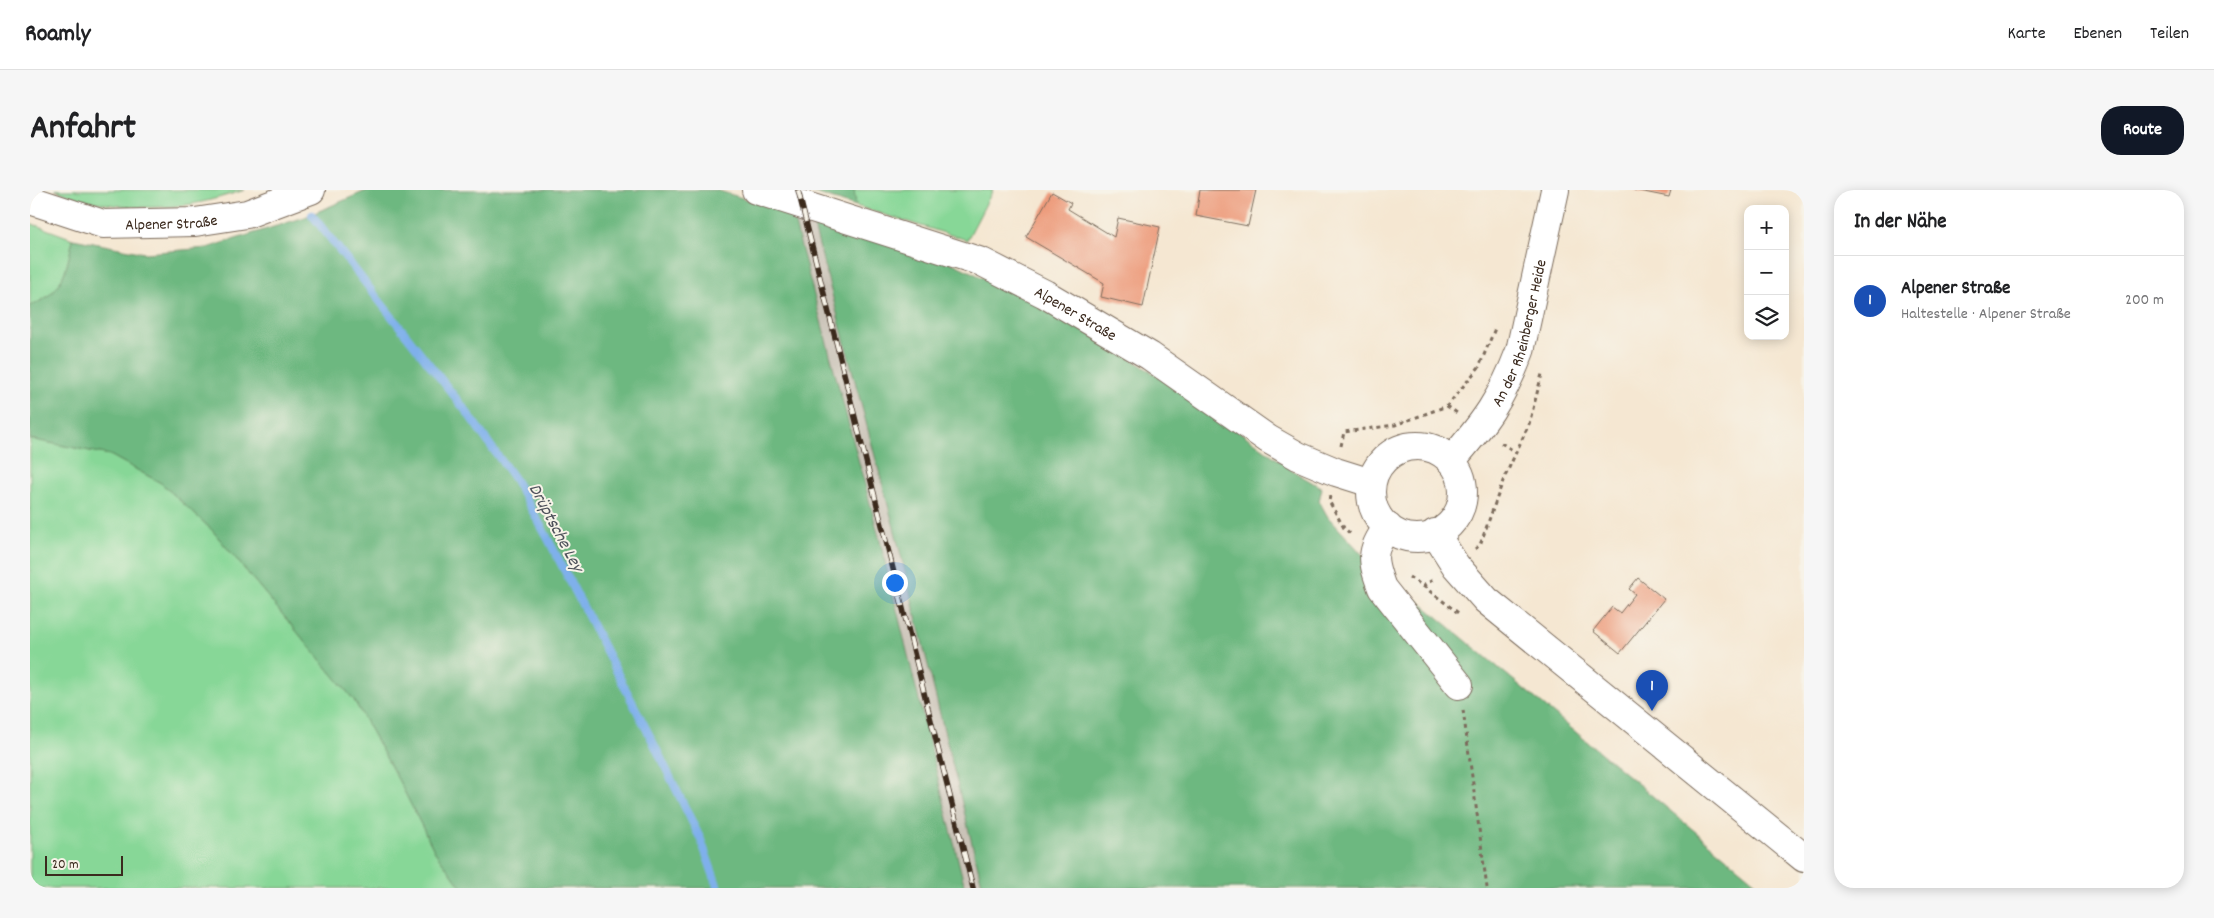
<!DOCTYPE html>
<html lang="de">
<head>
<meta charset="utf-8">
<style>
	:root { --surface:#fff; --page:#f6f6f6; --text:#202124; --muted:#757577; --line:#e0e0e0; --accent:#111827 }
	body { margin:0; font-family:Dekko,sans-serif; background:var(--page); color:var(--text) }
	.controls { position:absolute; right:15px; top:15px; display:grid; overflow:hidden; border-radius:10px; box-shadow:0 2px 12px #0003 }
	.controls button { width:45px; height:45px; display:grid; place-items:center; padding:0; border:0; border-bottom:1px solid var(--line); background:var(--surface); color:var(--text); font:25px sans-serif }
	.scale { position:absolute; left:15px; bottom:12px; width:78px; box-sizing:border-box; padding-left:5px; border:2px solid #3b2a1e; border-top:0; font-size:14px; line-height:18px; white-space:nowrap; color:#3b2a1e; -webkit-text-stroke:4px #f7f3e8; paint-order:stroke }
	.you { position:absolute; left:864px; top:392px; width:18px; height:18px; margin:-12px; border:4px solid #fff; border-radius:50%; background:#1a73e8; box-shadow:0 0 0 8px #1a73e833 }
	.badge { display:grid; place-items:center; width:32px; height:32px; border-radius:50%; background:var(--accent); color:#fff; font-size:16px; font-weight:700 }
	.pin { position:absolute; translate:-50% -41px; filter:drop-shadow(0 1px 2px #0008) }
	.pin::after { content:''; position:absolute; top:26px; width:18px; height:15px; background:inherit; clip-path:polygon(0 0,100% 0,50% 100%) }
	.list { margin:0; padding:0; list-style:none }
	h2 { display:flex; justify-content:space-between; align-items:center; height:65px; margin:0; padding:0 20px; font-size:21px }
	h2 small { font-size:16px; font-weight:400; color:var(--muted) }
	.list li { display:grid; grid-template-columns:32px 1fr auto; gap:15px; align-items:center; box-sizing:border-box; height:90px; padding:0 20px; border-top:1px solid var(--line) }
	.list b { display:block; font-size:19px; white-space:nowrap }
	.list p { margin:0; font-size:16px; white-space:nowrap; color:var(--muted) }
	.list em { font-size:16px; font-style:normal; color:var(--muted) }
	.icon { flex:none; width:28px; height:28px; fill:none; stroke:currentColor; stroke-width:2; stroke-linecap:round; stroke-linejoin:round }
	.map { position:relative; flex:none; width:1774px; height:698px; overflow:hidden; border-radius:20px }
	header { display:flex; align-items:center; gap:30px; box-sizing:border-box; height:70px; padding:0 25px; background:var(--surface); border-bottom:1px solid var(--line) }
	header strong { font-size:24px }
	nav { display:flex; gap:28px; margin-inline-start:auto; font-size:18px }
	.intro { display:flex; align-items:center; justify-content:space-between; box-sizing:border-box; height:120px; padding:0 30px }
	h1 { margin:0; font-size:35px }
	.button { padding:12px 22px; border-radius:20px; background:var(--accent); color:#fff; font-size:18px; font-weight:700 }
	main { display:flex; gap:30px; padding:0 30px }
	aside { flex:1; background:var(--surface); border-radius:20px; box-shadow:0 2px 12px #0003 }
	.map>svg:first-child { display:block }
	.industrial { fill:#cac3b8 }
	.green { fill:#87d797; stroke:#61805a }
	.forest { fill:#6db880; stroke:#54714f }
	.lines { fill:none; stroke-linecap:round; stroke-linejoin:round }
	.stream { stroke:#7fb0eb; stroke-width:8 }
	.building { fill:#ed9b7b }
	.minor-casing { stroke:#7c6c5d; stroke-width:30 }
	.tertiary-casing { stroke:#7c6c5d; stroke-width:30 }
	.path { stroke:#7c6c5d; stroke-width:3; stroke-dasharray:4 4; stroke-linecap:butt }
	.minor { stroke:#fff; stroke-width:28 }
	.tertiary { stroke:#fff; stroke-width:28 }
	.rail-casing { stroke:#3b2a1e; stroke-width:5.5 }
	.rail { stroke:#f7f3e8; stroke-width:4; stroke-dasharray:11; stroke-linecap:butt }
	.labels { text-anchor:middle; stroke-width:4; stroke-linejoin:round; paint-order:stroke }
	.street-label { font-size:16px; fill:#3b2a1e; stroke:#f7f3e8 }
	.water-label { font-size:18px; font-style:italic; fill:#4f525c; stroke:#f7f3e8 }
</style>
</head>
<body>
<header>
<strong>Roamly</strong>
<nav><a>Karte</a><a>Ebenen</a><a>Teilen</a></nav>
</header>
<div class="intro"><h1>Anfahrt</h1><a class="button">Route</a></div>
<main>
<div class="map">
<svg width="1774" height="698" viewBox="0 0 1774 698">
	<rect width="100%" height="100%" fill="#f7f3e8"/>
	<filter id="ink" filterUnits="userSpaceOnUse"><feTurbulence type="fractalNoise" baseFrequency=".02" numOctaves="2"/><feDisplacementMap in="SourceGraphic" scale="10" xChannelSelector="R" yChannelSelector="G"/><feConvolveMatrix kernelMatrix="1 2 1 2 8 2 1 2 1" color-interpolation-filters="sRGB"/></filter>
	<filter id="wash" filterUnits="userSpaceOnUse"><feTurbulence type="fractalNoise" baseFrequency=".0096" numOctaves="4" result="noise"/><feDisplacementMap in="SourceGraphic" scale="20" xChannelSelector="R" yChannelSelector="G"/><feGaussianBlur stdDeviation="1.12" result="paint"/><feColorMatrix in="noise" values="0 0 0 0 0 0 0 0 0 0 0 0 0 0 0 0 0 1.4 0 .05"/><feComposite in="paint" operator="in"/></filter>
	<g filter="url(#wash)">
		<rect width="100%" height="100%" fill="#f5e7d2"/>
		<path class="industrial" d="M756 0H775L866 345 953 698H935L849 347Z"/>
		<path class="green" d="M25 0H215C198 5 180 11 162 14 118 21 66 17 25 0Z
			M824 0H963L937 50 826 16Z
			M0 33 43 49C36 82 33 103 0 116Z
			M0 249 80 265 131 293 182 340 324 510 369 591 405 662 432 698H0Z"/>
		<path class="forest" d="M338 0H686L762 23 849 347 935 698H432L405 662 369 591 324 510 182 340 131 293 80 265 0 249V116C33 103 36 82 43 49L115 63 177 58 275 27Z
			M775 0H824L826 16Z
			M782 29 914 69 1037 128 1170 213 1268 284 1292 298 1289 311 1298 327 1332 364 1733 698H953L866 345Z"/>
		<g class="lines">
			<path class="stream" d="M282 25 436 221 485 290 516 345 622 550 671 650 688 698"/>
		</g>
		<g id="blocks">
			<path class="building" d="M1170 0H1226L1218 36 1166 26Z
				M1604 0H1641L1639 7Z
				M1022 2 1041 13 1038 19 1084 47 1088 28 1130 37 1113 117 1071 107 1074 93 996 47Z
				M1608 388 1634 409 1590 463 1563 441 1582 417 1590 423 1605 404 1599 399Z"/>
		</g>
	</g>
	<g filter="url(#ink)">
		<use href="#blocks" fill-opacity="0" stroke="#7c6c5d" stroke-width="1"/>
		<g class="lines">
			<defs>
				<path id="minor" d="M1358 337C1339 361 1342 371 1352 398L1429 495"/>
				<g id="tertiary">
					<path id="s1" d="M726 0 952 72 1015 104 1120 166 1238 249 1268 266 1306 282 1341 293"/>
					<path id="s2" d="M0 10 73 34 165 32 217 24 281 0"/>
					<circle cx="1387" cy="302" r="46"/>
					<path id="s3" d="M1421 271C1454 233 1472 209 1490 161L1525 0"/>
					<path d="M1405 343 1426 376 1456 410 1774 668"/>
				</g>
			</defs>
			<use href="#minor" class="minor-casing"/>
			<use href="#tertiary" class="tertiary-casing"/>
			<path class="path" d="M1417 216 1427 223
				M1471 253 1486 262
				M1311 256 1314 242 1365 235 1417 216 1449 177 1466 136
				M1300 306 1299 311 1314 338 1322 345
				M1445 359 1450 355 1473 291 1499 234 1512 184
				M1379 387 1393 396 1404 389
				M1393 396 1431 425
				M1433 520 1457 698"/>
			<use href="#minor" class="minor"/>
			<use href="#tertiary" class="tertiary"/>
			<defs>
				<path id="rail" d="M768 0 943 698"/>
			</defs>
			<use href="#rail" class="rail-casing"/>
			<use href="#rail" class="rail"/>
		</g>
	</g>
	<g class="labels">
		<g class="street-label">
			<text dy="6" stroke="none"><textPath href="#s2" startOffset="145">Alpener Straße</textPath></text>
			<text dy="6" stroke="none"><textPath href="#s1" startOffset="344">Alpener Straße</textPath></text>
			<text dy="6" stroke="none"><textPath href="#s3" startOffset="148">An der Rheinberger Heide</textPath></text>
		</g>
		<g class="water-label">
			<text transform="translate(527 337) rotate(62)" y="6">Drüptsche Ley</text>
		</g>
	</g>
</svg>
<div class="controls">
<button>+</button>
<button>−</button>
<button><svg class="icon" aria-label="layers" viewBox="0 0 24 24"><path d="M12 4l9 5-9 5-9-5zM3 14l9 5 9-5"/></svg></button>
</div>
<div class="scale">20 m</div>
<div class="you"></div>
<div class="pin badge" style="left:1622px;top:521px;background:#1a4fb4">1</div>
</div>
<aside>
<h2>In der Nähe<small></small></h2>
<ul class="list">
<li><span class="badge" style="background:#1a4fb4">1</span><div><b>Alpener Straße</b><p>Haltestelle · Alpener Straße</p></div><em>200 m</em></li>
</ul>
</aside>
</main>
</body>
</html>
